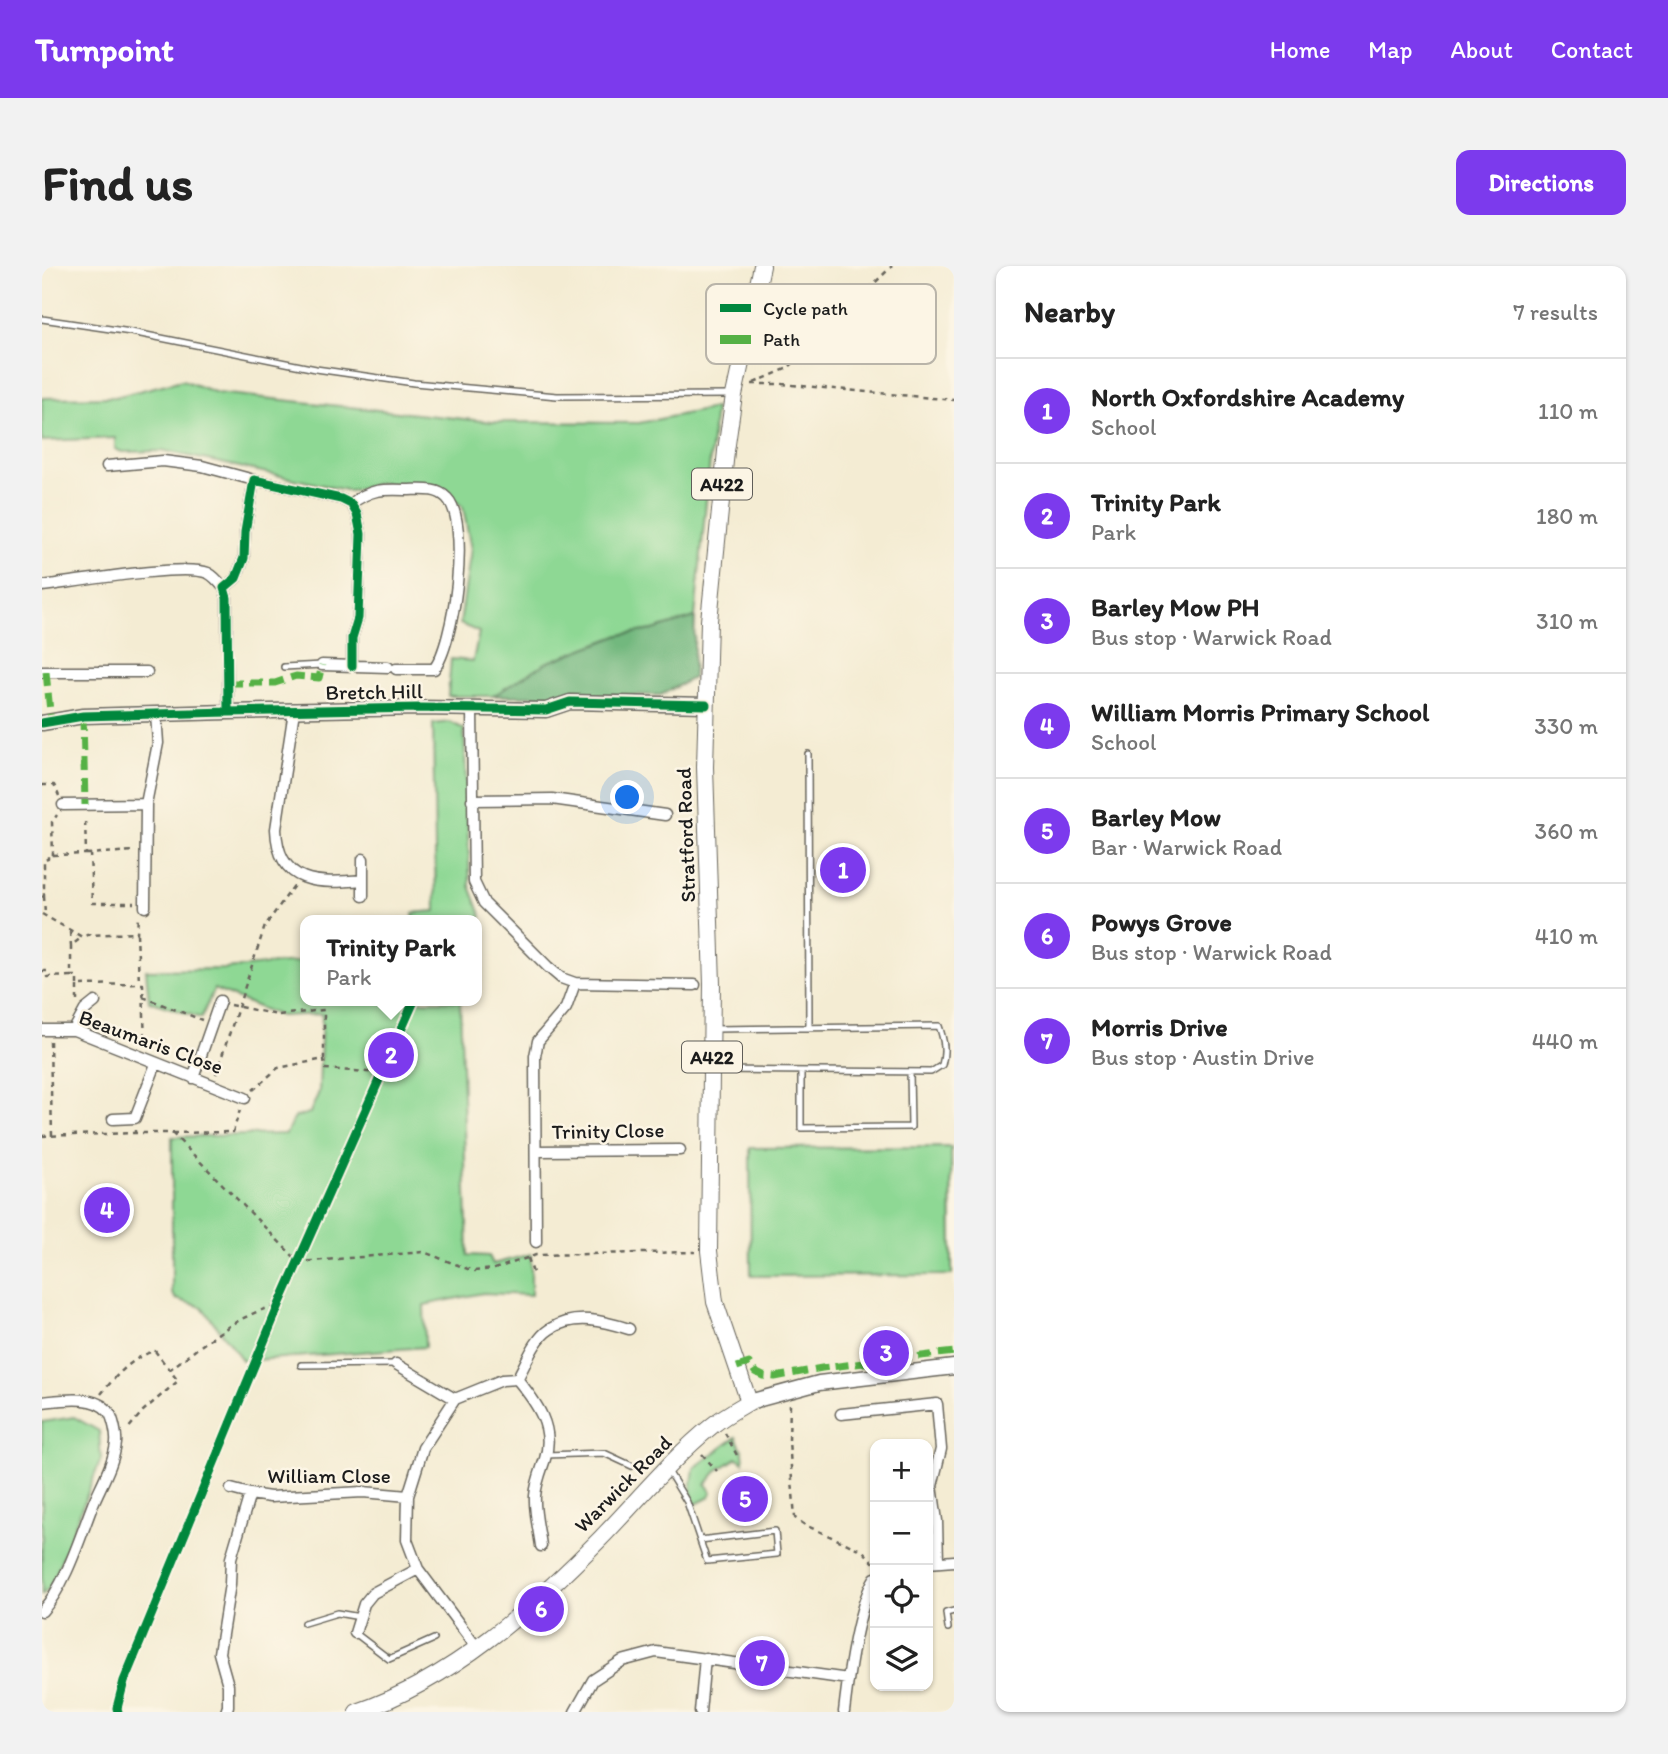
<!DOCTYPE html>
<html lang="en">
<head>
<meta charset="utf-8">
<style>
	:root { --surface:#fff; --page:#f2f2f2; --text:#222; --muted:#767676; --line:#e0e0e0; --accent:#7c3aed }
	body { margin:0; font-family:Itim,sans-serif; background:var(--page); color:var(--text) }
	.controls { position:absolute; right:21px; bottom:21px; display:grid; overflow:hidden; border-radius:14px; box-shadow:0 2px 5px #0004 }
	.controls button { width:63px; height:63px; display:grid; place-items:center; padding:0; border:0; border-bottom:2px solid var(--line); background:var(--surface); color:var(--text); font:35px sans-serif }
	.you { position:absolute; left:586px; top:532px; width:24px; height:24px; margin:-18px; border:5px solid #fff; border-radius:50%; background:#1a73e8; box-shadow:0 0 0 10px #1a73e833 }
	.badge { display:grid; place-items:center; width:46px; height:46px; border-radius:50%; background:var(--accent); color:#fff; font-size:23px; font-weight:700 }
	.pin { position:absolute; translate:-50% -50%; border:4px solid #fff; box-shadow:0 2px 7px #0006 }
	.popup { position:absolute; left:258px; top:649px; width:182px; height:91px; box-sizing:border-box; display:grid; place-content:center; border-radius:14px; background:var(--surface); filter:drop-shadow(0 2px 5px #0005); font-size:23px; white-space:nowrap; color:var(--muted) }
	.popup b { font-size:26px; color:var(--text) }
	.popup::after { content:''; position:absolute; left:50%; top:100%; margin-left:-14px; border:14px solid transparent; border-top-color:var(--surface) }
	.list { margin:0; padding:0; list-style:none }
	h2 { display:flex; justify-content:space-between; align-items:center; height:91px; margin:0; padding:0 28px; font-size:30px }
	h2 small { font-size:23px; font-weight:400; color:var(--muted) }
	.list li { display:grid; grid-template-columns:46px 1fr auto; gap:21px; align-items:center; box-sizing:border-box; height:105px; padding:0 28px; border-top:2px solid var(--line) }
	.list b { display:block; font-size:26px; white-space:nowrap }
	.list p { margin:0; font-size:23px; white-space:nowrap; color:var(--muted) }
	.list em { font-size:23px; font-style:normal; color:var(--muted) }
	.icon { flex:none; width:38px; height:38px; fill:none; stroke:currentColor; stroke-width:2; stroke-linecap:round; stroke-linejoin:round }
	.map { position:relative; flex:none; width:912px; height:1446px; overflow:hidden; border-radius:14px }
	header { display:flex; align-items:center; gap:42px; box-sizing:border-box; height:98px; padding:0 35px; background:var(--accent); color:#fff }
	header strong { font-size:33px }
	nav { display:flex; gap:38px; margin-inline-start:auto; font-size:24px }
	.intro { display:flex; align-items:center; justify-content:space-between; box-sizing:border-box; height:168px; padding:0 42px }
	h1 { margin:0; font-size:49px }
	.button { padding:18px 32px; border-radius:14px; background:var(--accent); color:#fff; font-size:24px; font-weight:700 }
	main { display:flex; gap:42px; padding:0 42px }
	aside { flex:1; background:var(--surface); border-radius:14px; box-shadow:0 2px 5px #0004 }
	.map>svg:first-child { display:block }
	.green { fill:#8ed894; stroke:#557a58; stroke-width:2 }
	.forest { fill:#72b87e; stroke:#476a4d; stroke-width:2 }
	.lines { fill:none; stroke-linecap:round; stroke-linejoin:round }
	.lane-casing { stroke:#68655c; stroke-width:8 }
	.street-casing { stroke:#68655c; stroke-width:13 }
	.secondary-casing { stroke:#68655c; stroke-width:17 }
	.primary-casing { stroke:#68655c; stroke-width:18 }
	.path { stroke:#68655c; stroke-width:2.5; stroke-dasharray:5 5; stroke-linecap:butt }
	.lane { stroke:#fff; stroke-width:5 }
	.street { stroke:#fff; stroke-width:10 }
	.secondary { stroke:#fff; stroke-width:14 }
	.primary { stroke:#fff; stroke-width:16 }
	.quiet { stroke:#55b145; stroke-width:7; stroke-dasharray:14 7; stroke-linecap:butt }
	.cycleway-casing { stroke:#fcf5e5; stroke-width:13 }
	.cycleway { stroke:#00873e; stroke-width:9 }
	.labels { text-anchor:middle; stroke-width:5; stroke-linejoin:round; paint-order:stroke }
	.shield { fill:#fcf5e5; stroke:#5f5d58; stroke-width:2 }
	.shield-label { font-size:19px; font-weight:bold; fill:#1c1c1c }
	.street-label { font-size:21px; fill:#1c1c1c; stroke:#fcf5e5 }
	.key { fill:#fcf5e5; stroke:#b9b4a9; stroke-width:2 }
	.key-label { font-size:19px; fill:#1c1c1c }
</style>
</head>
<body>
<header>
<strong>Turnpoint</strong>
<nav><a>Home</a><a>Map</a><a>About</a><a>Contact</a></nav>
</header>
<div class="intro"><h1>Find us</h1><a class="button">Directions</a></div>
<main>
<div class="map">
<svg width="912" height="1446" viewBox="0 0 912 1446">
	<rect width="100%" height="100%" fill="#fcf5e5"/>
	<filter id="ink" filterUnits="userSpaceOnUse"><feTurbulence type="fractalNoise" baseFrequency=".0143" numOctaves="2"/><feDisplacementMap in="SourceGraphic" scale="14" xChannelSelector="R" yChannelSelector="G"/><feConvolveMatrix kernelMatrix="1 2 1 2 8 2 1 2 1" color-interpolation-filters="sRGB"/></filter>
	<filter id="wash" filterUnits="userSpaceOnUse"><feTurbulence type="fractalNoise" baseFrequency=".00686" numOctaves="4" result="noise"/><feDisplacementMap in="SourceGraphic" scale="28" xChannelSelector="R" yChannelSelector="G"/><feGaussianBlur stdDeviation="1.57" result="paint"/><feColorMatrix in="noise" values="0 0 0 0 0 0 0 0 0 0 0 0 0 0 0 0 0 1.4 0 .05"/><feComposite in="paint" operator="in"/></filter>
	<g filter="url(#wash)">
		<rect width="100%" height="100%" fill="#f4ecd3"/>
		<path class="green" d="M140 114 175 127 451 156 597 157 673 142 653 351 611 364 578 369 504 397 451 430H406L409 393 431 395 437 366 418 358 429 283 421 241 396 221 338 217 308 225 124 185 80 186 73 183V172L0 175V132L73 131Z
			M408 456 422 463 428 620 440 651 435 656V654H372L371 647 394 645 391 458Z
			M263 695V735H418L426 989 447 990 451 998 489 988V1029L441 1027 382 1039 383 1081 201 1095 160 1041 134 1033 130 1027V871L244 868 253 851 268 847 277 826 280 748 238 750 172 723 159 752 107 735 104 704 184 703Z
			M909 881 910 1009 709 1010 708 882Z
			M32 1151 57 1165 59 1193 9 1320 0 1329V1156Z
			M694 1171 701 1186 702 1196 695 1192 676 1204 664 1218 670 1227 668 1231 652 1239 649 1224 652 1202Z"/>
		<path class="forest" d="M653 351 651 412 619 429 451 430 504 397 578 369 611 364Z"/>
	</g>
	<g filter="url(#ink)">
		<g class="lines">
			<defs>
				<path id="lane" d="M0 53 89 66 274 103 372 117 515 130 689 129
					M242 401 280 399
					M766 488 767 762
					M671 804 889 806 900 799C904 785 902 774 897 760L673 763
					M759 805V862L869 861 868 806
					M259 1099 354 1098
					M504 1189 562 1187 590 1200
					M626 1205 645 1236 665 1295 735 1288 733 1265 658 1274
					M262 1357 295 1347 318 1351
					M906 1362 904 1347 912 1345
					M313 1367 347 1393 392 1373"/>
				<path id="street" d="M65 200 121 195 160 200 212 214
					M309 238C328 223 340 223 364 224 378 224 395 221 405 232 429 256 412 379 392 403H354
					M0 320C33 316 141 297 166 307 172 310 178 317 182 322
					M280 399 346 401
					M0 406H105
					M430 443 432 616 442 637 506 701 519 712 533 717 653 719
					M252 445 234 563C236 620 277 618 321 614V593
					M186 446 185 332 182 322 194 312 202 292 203 266 212 214 299 233 309 238 315 248 319 268 316 352 310 372V400
					M430 534 510 533 623 549
					M21 539 104 538
					M321 614V630
					M103 641 104 538 116 477 114 448
					M0 764H32L203 832
					M32 764 43 744 53 736
					M151 812 178 735
					M71 853 93 852 114 798
					M494 885 638 884
					M494 976 493 790 496 775 524 742 533 717
					M354 1098 413 1133
					M475 1113C494 1136 513 1161 503 1193 499 1205 494 1217 493 1230 492 1246 497 1264 499 1280
					M0 1136C20 1134 53 1128 67 1146 71 1152 75 1169 74 1177 72 1197 59 1219 51 1238 38 1271 24 1319 0 1345
					M799 1148 895 1138 899 1183 890 1220 895 1255 896 1296
					M189 1223 208 1228
					M886 1297 912 1295
					M313 1367 322 1338 331 1327 376 1303
					M435 1382 376 1303 365 1274 366 1230 381 1182 413 1133 460 1114 475 1113C484 1098 492 1073 508 1063 533 1047 562 1055 587 1063
					M184 1446 186 1440V1419L177 1387 188 1318 189 1292 208 1228 228 1231 321 1226 366 1230
					M533 1446 551 1414 580 1395 614 1386 806 1413
					M658 1446 663 1392
					M802 1446C806 1411 815 1341 833 1312"/>
				<path id="secondary" d="M0 457 41 450 186 446 377 442 504 444 528 436 664 439
					M707 1136 777 1117 912 1101"/>
				<path id="primary" d="M315 1446C410 1414 490 1342 559 1272 596 1234 630 1192 671 1159 682 1150 695 1143 707 1136L673 1036 667 985 670 718 663 501 667 355 684 185 692 129 720 0"/>
			</defs>
			<use href="#lane" class="lane-casing"/>
			<use href="#street" class="street-casing"/>
			<use href="#secondary" class="secondary-casing"/>
			<use href="#primary" class="primary-casing"/>
			<path class="path" d="M712 117 746 102 850 0
				M710 118H739L912 134
				M0 519H12L17 530
				M48 587 50 637H92
				M44 588 93 585
				M11 589 44 588 43 551
				M2 630 3 650
				M0 631 2 630V594L6 593V589H11L10 556 15 549
				M0 648 40 671 45 669 95 667 96 650
				M28 666 29 680
				M95 667 97 717
				M0 705H5V711L29 710
				M35 719V710H29V680L40 671
				M101 731 160 754
				M35 735V719L101 718 103 780
				M188 739 236 749 282 744V792
				M8 775 10 870
				M174 808 223 660 253 618
				M211 824 236 802 282 793 283 803 340 807
				M93 864V867H130L257 996 382 986 431 1005 452 1003 494 989 653 986
				M130 867 191 866 198 844
				M0 870 93 867
				M486 992 492 1010
				M127 1104C161 1079 195 1048 237 1039
				M59 1128C73 1111 91 1090 113 1085L136 1115 101 1145 85 1164
				M748 1139 747 1175 753 1252 763 1259 821 1285 833 1298
				M683 1167 697 1193
				M660 1188 675 1205"/>
			<use href="#lane" class="lane"/>
			<use href="#street" class="street"/>
			<use href="#secondary" class="secondary"/>
			<use href="#primary" class="primary"/>
			<path class="quiet" d="M4 406 9 455
				M186 417H233L254 410 277 412 280 399
				M41 450 43 539
				M695 1101 707 1097 713 1106 721 1110 733 1111 780 1102 912 1086"/>
			<defs>
				<path id="cycleway" d="M186 446 185 332 182 322 194 312 202 292 203 266 212 214 299 233 309 238 315 248 319 268 316 352 310 372V400
					M0 457 41 450 186 446 377 442 504 444 528 436 664 439
					M76 1446 75 1442 82 1415 237 1039 372 735"/>
			</defs>
			<use href="#cycleway" class="cycleway-casing"/>
			<use href="#cycleway" class="cycleway"/>
		</g>
	</g>
	<g class="labels">
		<g class="shield">
			<rect x="650" y="202.5" width="60" height="31" rx="5"/>
			<rect x="640" y="775.5" width="60" height="31" rx="5"/>
		</g>
		<g class="shield-label">
			<text x="680" y="225">A422</text>
			<text x="670" y="798">A422</text>
		</g>
		<g class="street-label">
			<text transform="translate(332 426) rotate(-1)" y="7">Bretch Hill</text>
			<text transform="translate(644 569) rotate(-92)" y="7">Stratford Road</text>
			<text transform="translate(109 776) rotate(20)" y="7">Beaumaris Close</text>
			<text transform="translate(566 865) rotate(-1)" y="7">Trinity Close</text>
			<text x="287" y="1217">William Close</text>
			<text transform="translate(581 1218) rotate(-45)" y="7">Warwick Road</text>
		</g>
	</g>
	<rect x="664" y="18" width="230" height="80" rx="10" class="key"/>
	<rect x="678" y="38" width="31" height="8" fill="#00873e"/>
	<rect x="678" y="69" width="31" height="9" fill="#55b145"/>
	<g class="key-label">
		<text x="721" y="49">Cycle path</text>
		<text x="721" y="80">Path</text>
	</g>
</svg>
<div class="controls">
<button>+</button>
<button>−</button>
<button><svg class="icon" aria-label="locate" viewBox="0 0 24 24"><circle cx="12" cy="12" r="6"/><path d="M12 2v4M12 18v4M2 12h4M18 12h4"/></svg></button>
<button><svg class="icon" aria-label="layers" viewBox="0 0 24 24"><path d="M12 4l9 5-9 5-9-5zM3 14l9 5 9-5"/></svg></button>
</div>
<div class="you"></div>
<div class="pin badge" style="left:801px;top:604px">1</div>
<div class="pin badge" style="left:349px;top:789px">2</div>
<div class="popup"><b>Trinity Park</b>Park</div>
<div class="pin badge" style="left:844px;top:1087px">3</div>
<div class="pin badge" style="left:65px;top:944px">4</div>
<div class="pin badge" style="left:703px;top:1233px">5</div>
<div class="pin badge" style="left:499px;top:1343px">6</div>
<div class="pin badge" style="left:720px;top:1397px">7</div>
</div>
<aside>
<h2>Nearby<small>7 results</small></h2>
<ul class="list">
<li><span class="badge">1</span><div><b>North Oxfordshire Academy</b><p>School</p></div><em>110 m</em></li>
<li><span class="badge">2</span><div><b>Trinity Park</b><p>Park</p></div><em>180 m</em></li>
<li><span class="badge">3</span><div><b>Barley Mow PH</b><p>Bus stop · Warwick Road</p></div><em>310 m</em></li>
<li><span class="badge">4</span><div><b>William Morris Primary School</b><p>School</p></div><em>330 m</em></li>
<li><span class="badge">5</span><div><b>Barley Mow</b><p>Bar · Warwick Road</p></div><em>360 m</em></li>
<li><span class="badge">6</span><div><b>Powys Grove</b><p>Bus stop · Warwick Road</p></div><em>410 m</em></li>
<li><span class="badge">7</span><div><b>Morris Drive</b><p>Bus stop · Austin Drive</p></div><em>440 m</em></li>
</ul>
</aside>
</main>
</body>
</html>
